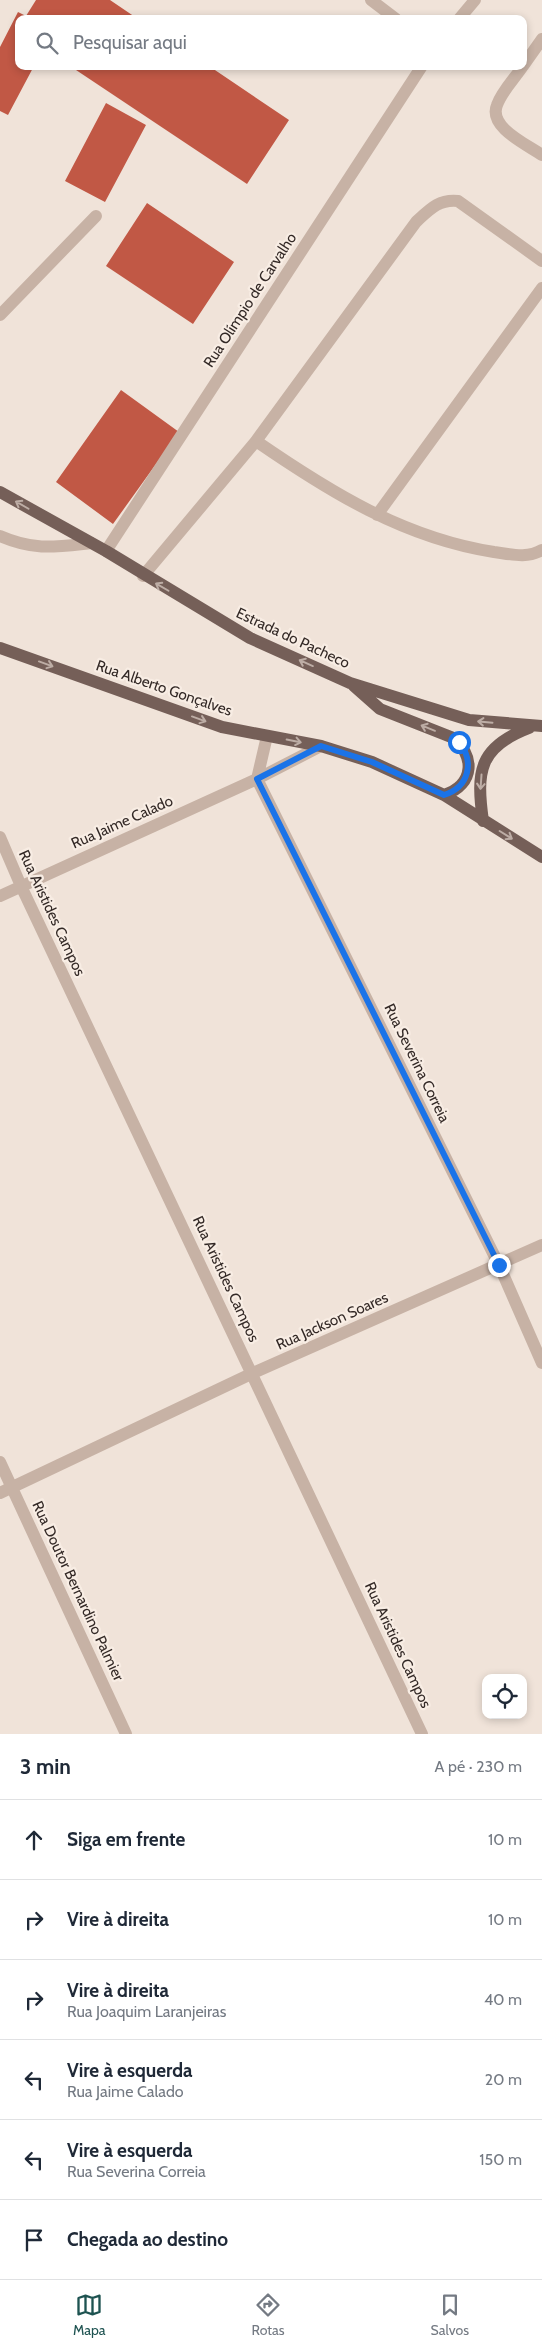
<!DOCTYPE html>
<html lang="pt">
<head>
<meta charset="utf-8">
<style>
	:root { --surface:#fff; --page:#f2f2f3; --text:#1f2937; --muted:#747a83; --line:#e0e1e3; --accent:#1e5351 }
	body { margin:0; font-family:Cabin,sans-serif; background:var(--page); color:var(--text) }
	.controls { position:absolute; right:15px; bottom:15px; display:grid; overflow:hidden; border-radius:10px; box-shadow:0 2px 8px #0003 }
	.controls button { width:45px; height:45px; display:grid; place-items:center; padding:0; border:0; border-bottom:1px solid var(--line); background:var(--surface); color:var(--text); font:25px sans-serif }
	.stop { position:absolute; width:15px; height:15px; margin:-11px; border:4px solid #1a73e8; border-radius:50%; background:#fff }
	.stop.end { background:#1a73e8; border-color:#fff; box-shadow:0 1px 5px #0008 }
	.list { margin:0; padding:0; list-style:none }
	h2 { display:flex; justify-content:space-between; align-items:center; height:65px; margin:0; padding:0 20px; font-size:21px }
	h2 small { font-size:16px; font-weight:400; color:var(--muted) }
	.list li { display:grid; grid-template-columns:32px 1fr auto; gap:15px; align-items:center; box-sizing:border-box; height:80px; padding:0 20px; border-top:1px solid var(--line) }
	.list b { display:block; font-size:19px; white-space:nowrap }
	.list p { margin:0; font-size:16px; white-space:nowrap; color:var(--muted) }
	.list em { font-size:16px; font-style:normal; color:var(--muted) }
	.icon { flex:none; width:28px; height:28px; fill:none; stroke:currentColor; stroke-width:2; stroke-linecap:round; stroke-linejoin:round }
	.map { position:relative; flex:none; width:542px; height:1734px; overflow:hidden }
	.search { position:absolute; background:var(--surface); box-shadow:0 2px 8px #0003; left:15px; right:15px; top:15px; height:55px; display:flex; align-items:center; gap:12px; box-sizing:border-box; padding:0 18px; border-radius:10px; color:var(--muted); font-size:19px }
	.sheet { height:545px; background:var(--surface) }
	nav { display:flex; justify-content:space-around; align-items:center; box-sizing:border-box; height:70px; border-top:1px solid var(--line); background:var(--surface); font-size:14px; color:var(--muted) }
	nav a { display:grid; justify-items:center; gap:2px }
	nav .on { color:var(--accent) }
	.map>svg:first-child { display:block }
	.building { fill:#c15845 }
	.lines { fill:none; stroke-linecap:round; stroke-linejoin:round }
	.minor { stroke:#c7b2a5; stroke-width:12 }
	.major { stroke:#755f58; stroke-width:12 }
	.oneway { stroke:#bdada5 }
	.route { stroke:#1a73e8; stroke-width:6 }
	.labels { text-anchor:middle; stroke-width:4.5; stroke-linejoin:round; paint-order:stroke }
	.street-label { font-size:15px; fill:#332926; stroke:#f8ede4 }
</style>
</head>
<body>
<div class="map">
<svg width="542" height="1734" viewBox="0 0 542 1734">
	<rect width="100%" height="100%" fill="#f0e3d9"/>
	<path class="building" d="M36 0H110L138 19H19V66H34L8 115 0 111V47L18 12 26 16Z
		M70 66H209L289 120 247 184Z
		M106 103 146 125 105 202 65 181Z
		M147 203 234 262 193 324 106 266Z
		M121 390 179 432 113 524 56 482Z"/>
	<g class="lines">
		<path class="minor" d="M371 0 396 19
			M459 19 475 0
			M523 66C515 78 502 91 497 105 488 127 526 144 542 155
			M523 66 542 39
			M0 315 96 216
			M256 441C330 492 404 538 494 552 510 554 527 559 542 550
			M377 515 542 288
			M0 536C34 551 55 547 91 543
			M106 551 422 66
			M143 576 256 441 416 222C430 209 439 199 458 201L542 261
			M257 779 499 1265 542 1363
			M257 779 267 736
			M0 837 21 886 422 1734
			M0 896 257 779 321 746
			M0 1462 126 1734
			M0 1493 253 1373 542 1245"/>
		<path class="major" d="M0 492 106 551 250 638 350 683 469 720 542 726
			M0 648 222 727 321 746 372 762 444 795 542 857
			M354 686 380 709 451 737C476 754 475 785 444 795
			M483 821C476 771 479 747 529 728"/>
	</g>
	<defs><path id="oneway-shaft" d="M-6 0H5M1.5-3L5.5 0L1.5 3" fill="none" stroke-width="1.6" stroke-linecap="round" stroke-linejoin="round" transform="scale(1.25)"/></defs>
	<g class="oneway">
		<use href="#oneway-shaft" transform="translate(22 505) rotate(-150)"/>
		<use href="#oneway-shaft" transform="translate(162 587) rotate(-150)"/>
		<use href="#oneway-shaft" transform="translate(306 663) rotate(-156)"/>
		<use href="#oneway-shaft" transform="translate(46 664) rotate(20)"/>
		<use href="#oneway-shaft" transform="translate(199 719) rotate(20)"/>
		<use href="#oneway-shaft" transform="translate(485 722) rotate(-175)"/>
		<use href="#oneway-shaft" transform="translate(428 728) rotate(-158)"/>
		<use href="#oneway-shaft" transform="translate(294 741) rotate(11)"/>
		<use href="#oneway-shaft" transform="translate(481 782) rotate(94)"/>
		<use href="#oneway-shaft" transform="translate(506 835) rotate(32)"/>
	</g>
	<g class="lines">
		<path class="route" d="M459 742C475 762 469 787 444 795L372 762 321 746 257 779 499 1265"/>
	</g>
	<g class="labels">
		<g class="street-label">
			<text transform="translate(250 300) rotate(-57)" y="5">Rua Olímpio de Carvalho</text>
			<text transform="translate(293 638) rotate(25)" y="5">Estrada do Pacheco</text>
			<text transform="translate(164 688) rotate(19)" y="5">Rua Alberto Gonçalves</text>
			<text transform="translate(122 822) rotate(-24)" y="5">Rua Jaime Calado</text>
			<text transform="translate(52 913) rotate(65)" y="5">Rua Aristides Campos</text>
			<text transform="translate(417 1063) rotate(64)" y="5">Rua Severina Correia</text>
			<text transform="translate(226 1279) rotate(65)" y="5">Rua Aristides Campos</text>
			<text transform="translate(332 1321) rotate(-24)" y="5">Rua Jackson Soares</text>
			<text transform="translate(78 1591) rotate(65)" y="5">Rua Doutor Bernardino Palmier</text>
			<text transform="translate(398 1645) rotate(65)" y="5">Rua Aristides Campos</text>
		</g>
	</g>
</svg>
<div class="controls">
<button><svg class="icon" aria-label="locate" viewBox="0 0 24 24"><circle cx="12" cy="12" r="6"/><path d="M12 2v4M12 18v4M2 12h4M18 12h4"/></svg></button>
</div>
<div class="stop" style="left:459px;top:742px"></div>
<div class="stop end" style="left:499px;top:1265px"></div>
<div class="search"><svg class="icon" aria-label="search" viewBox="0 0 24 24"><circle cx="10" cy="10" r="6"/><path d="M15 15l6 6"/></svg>Pesquisar aqui</div>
</div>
<section class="sheet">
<h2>3 min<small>A pé · 230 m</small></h2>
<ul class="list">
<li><svg class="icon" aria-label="ahead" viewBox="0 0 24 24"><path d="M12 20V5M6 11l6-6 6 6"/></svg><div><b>Siga em frente</b></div><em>10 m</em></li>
<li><svg class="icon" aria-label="right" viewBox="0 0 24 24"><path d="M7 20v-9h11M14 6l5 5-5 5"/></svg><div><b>Vire à direita</b></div><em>10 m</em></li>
<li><svg class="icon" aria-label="right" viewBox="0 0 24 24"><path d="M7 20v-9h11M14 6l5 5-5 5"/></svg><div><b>Vire à direita</b><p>Rua Joaquim Laranjeiras</p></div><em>40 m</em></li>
<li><svg class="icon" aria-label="left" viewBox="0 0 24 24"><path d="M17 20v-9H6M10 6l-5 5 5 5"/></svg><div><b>Vire à esquerda</b><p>Rua Jaime Calado</p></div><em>20 m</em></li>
<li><svg class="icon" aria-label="left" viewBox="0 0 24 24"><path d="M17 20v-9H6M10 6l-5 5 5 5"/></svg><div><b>Vire à esquerda</b><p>Rua Severina Correia</p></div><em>150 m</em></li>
<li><svg class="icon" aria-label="arrive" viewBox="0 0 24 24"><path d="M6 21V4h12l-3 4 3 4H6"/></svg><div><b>Chegada ao destino</b></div></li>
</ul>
</section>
<nav>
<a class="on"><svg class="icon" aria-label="map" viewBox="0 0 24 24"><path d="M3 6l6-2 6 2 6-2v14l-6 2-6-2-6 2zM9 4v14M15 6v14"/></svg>Mapa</a>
<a><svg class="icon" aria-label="directions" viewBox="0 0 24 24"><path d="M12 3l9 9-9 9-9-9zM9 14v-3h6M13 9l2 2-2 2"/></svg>Rotas</a>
<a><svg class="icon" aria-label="saved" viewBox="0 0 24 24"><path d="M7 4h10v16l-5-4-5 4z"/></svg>Salvos</a>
</nav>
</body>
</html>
